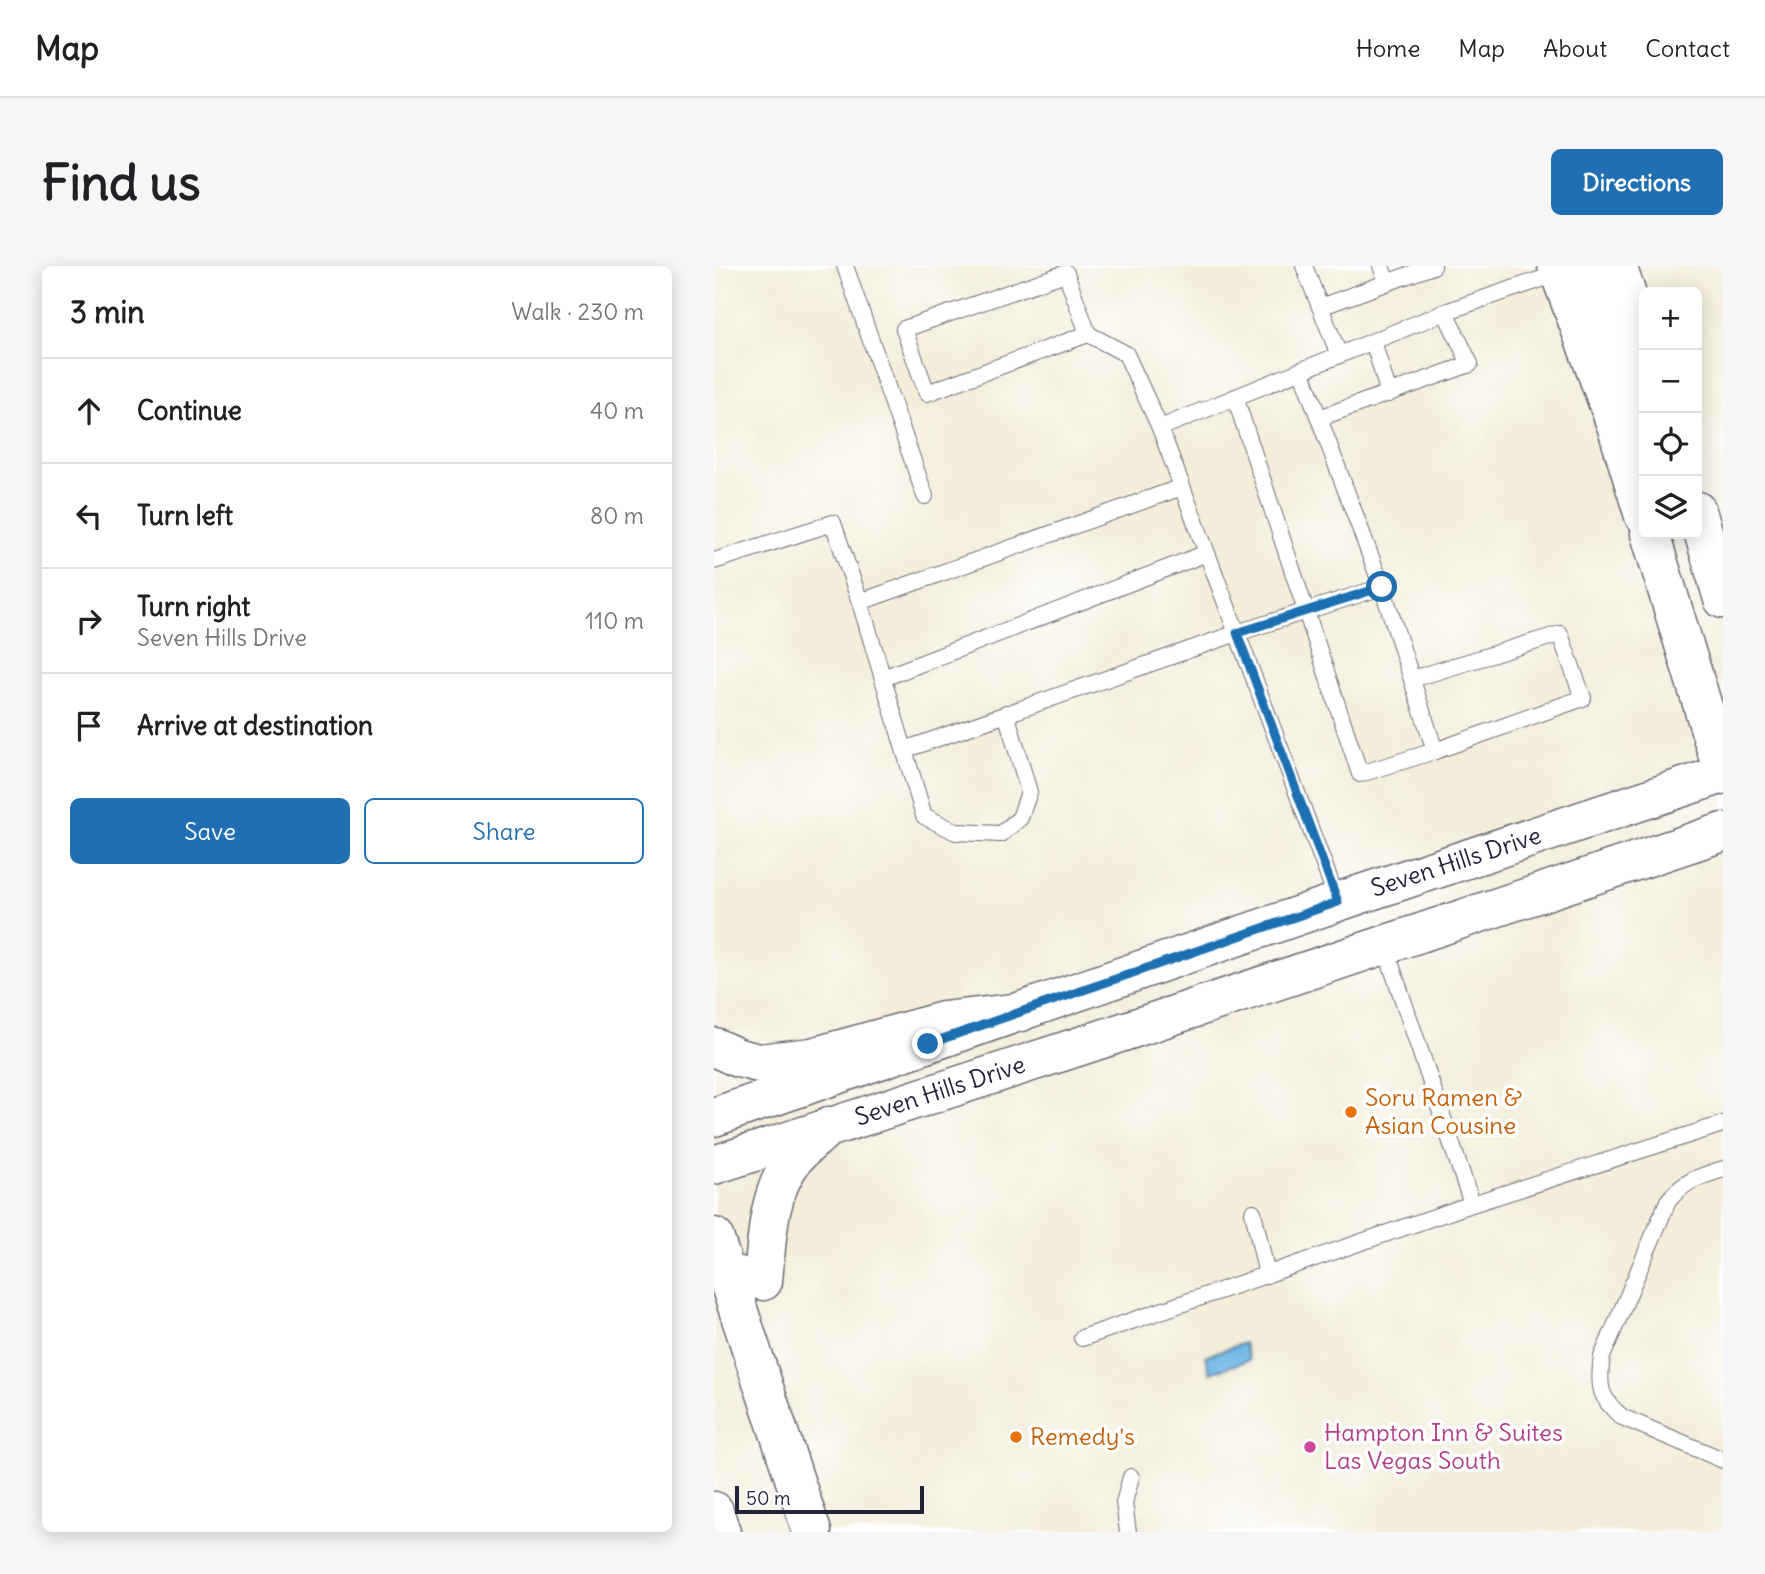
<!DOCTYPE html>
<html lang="en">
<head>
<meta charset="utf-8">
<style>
	:root { --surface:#fff; --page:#f6f6f6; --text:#202124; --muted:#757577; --line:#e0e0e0; --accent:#1f6fb2 }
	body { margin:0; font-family:Delius,sans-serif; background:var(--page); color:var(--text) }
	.controls { position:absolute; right:21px; top:21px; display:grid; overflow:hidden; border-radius:10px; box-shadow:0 4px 18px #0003 }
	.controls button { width:63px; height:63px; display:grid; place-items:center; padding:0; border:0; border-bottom:2px solid var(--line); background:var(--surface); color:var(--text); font:35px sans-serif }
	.scale { position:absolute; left:21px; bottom:18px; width:189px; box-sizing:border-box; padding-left:7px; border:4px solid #22223b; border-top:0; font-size:19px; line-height:24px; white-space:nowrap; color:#22223b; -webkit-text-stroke:5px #fff; paint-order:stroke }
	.stop { position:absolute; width:21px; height:21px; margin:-16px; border:5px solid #1f6fb2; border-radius:50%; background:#fff }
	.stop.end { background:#1f6fb2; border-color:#fff; box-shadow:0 2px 7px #0008 }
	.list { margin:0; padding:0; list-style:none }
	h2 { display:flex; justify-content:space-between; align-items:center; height:91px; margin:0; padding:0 28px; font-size:30px }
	h2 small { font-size:23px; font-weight:400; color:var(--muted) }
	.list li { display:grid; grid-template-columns:46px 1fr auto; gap:21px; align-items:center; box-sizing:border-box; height:105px; padding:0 28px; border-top:2px solid var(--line) }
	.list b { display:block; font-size:26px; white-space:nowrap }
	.list p { margin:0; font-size:23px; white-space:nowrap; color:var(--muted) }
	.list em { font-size:23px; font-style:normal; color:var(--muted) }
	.actions { display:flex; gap:14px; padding:21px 28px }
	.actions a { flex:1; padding:16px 0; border:2px solid var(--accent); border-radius:10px; text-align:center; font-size:24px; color:var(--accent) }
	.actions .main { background:var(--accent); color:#fff }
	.icon { flex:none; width:38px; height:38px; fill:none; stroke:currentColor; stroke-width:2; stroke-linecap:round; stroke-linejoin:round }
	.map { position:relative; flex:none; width:1009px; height:1266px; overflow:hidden; border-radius:10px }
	header { display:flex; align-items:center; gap:42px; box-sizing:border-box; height:98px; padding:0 35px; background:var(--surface); border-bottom:2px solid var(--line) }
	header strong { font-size:33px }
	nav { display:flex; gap:38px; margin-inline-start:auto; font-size:24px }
	.intro { display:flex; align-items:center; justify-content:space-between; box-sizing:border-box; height:168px; padding:0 42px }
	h1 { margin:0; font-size:49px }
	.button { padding:18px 32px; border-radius:10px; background:var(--accent); color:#fff; font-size:24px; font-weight:700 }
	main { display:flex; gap:42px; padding:0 42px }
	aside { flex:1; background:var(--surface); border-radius:10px; box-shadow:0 4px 18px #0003 }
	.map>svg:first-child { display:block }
	.water { fill:#6db7e5; stroke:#486c90; stroke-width:2 }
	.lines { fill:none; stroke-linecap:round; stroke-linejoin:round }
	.service-casing { stroke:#6b6972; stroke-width:18 }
	.secondary-casing { stroke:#6b6972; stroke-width:41 }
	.trunk-casing { stroke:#6b6972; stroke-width:41 }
	.service { stroke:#fff; stroke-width:16 }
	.secondary { stroke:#fff; stroke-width:38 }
	.trunk { stroke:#fff; stroke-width:38 }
	.route { stroke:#1f6fb2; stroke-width:9 }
	.food-dot { fill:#e8710a; stroke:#fff; stroke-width:2.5 }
	.hotel-dot { fill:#d1479c; stroke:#fff; stroke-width:2.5 }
	.labels { text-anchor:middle; stroke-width:7; stroke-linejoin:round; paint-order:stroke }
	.street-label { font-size:24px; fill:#22223b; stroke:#fff }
	.food-label { font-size:24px; fill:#c56008; stroke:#fff; text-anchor:start }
	.hotel-label { font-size:24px; fill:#b23c85; stroke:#fff; text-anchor:start }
</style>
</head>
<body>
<header>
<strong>Map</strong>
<nav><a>Home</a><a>Map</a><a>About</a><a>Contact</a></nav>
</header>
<div class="intro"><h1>Find us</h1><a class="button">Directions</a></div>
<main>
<aside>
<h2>3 min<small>Walk · 230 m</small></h2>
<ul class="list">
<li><svg class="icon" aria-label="ahead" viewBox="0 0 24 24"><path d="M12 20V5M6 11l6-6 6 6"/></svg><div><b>Continue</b></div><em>40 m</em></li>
<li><svg class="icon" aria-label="left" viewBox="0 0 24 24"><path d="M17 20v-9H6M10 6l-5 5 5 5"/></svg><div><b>Turn left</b></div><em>80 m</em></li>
<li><svg class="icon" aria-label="right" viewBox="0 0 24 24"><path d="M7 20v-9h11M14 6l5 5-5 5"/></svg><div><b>Turn right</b><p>Seven Hills Drive</p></div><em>110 m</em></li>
<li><svg class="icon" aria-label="arrive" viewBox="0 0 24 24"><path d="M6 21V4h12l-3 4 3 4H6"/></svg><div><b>Arrive at destination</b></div></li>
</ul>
<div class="actions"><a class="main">Save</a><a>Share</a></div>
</aside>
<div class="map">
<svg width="1009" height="1266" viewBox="0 0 1009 1266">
	<rect width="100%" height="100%" fill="#fff"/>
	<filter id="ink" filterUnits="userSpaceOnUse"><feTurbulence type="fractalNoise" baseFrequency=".0143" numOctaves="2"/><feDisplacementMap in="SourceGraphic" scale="14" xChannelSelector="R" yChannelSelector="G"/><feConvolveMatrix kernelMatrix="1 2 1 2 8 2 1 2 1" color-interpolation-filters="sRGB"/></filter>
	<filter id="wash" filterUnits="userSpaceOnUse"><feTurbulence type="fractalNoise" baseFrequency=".00686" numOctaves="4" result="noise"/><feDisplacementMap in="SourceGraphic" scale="28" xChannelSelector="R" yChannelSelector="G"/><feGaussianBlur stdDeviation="1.57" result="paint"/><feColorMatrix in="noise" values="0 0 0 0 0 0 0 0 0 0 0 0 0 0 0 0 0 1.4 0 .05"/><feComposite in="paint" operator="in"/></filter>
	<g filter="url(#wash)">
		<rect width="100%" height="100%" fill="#f3edd9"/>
		<path class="water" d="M530 1077 535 1094 496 1107 491 1090Z"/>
	</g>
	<g filter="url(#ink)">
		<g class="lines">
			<defs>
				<path id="service" d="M131 0 211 230
					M590 0 625 89
					M667 0 673 17
					M606 41 719 0
					M374 68 213 127 190 63 352 7 374 68 412 88 446 162 624 636
					M659 75 675 128
					M521 131 646 508 721 485 668 321
					M605 152 756 98 731 46
					M446 162 731 46 845 7
					M0 295 119 257 146 336 210 550 242 566 287 568 306 552 315 526 292 447
					M146 336 468 221
					M169 412 493 287
					M698 413 846 368 869 432 721 485
					M190 484 523 367 668 321 587 104
					M670 678 758 938
					M1009 903C985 911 971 914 954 935L888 1091C884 1120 885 1132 908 1151L1009 1194
					M539 946 553 1009
					M368 1072 758 938 1009 858
					M414 1266 410 1237 417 1211"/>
				<path id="secondary" d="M843 0 902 159 930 250
					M903 0 930 78
					M845 7 866 0 879 12 929 158
					M983 245 1009 333
					M936 268 1009 506
					M0 851 647 628 1009 508
					M0 899 385 774 1009 566"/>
				<path id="trunk" d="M0 781 24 792 45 797 98 791 229 755 307 746
					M0 971 98 1266
					M12 1007 49 1015C53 974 53 928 79 894 89 881 104 871 115 860
					M0 1245 7 1266"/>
			</defs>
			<use href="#service" class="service-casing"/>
			<use href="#secondary" class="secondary-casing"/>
			<use href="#trunk" class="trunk-casing"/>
			<use href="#service" class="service"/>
			<use href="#secondary" class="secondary"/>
			<use href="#trunk" class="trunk"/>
		</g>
	</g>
	<g class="lines" filter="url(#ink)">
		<path class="route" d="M214 778 624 636 523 367 668 321"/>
	</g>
	<g class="food-dot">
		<circle cx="637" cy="846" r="7"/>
		<circle cx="302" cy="1171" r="7"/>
	</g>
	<circle class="hotel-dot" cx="596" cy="1181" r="7"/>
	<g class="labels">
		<g class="street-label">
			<text transform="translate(742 596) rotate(-18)" y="8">Seven Hills Drive</text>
			<text transform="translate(226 825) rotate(-18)" y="8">Seven Hills Drive</text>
		</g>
		<g class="food-label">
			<text x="651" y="840">Soru Ramen &amp;<tspan x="651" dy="28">Asian Cousine</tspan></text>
			<text x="316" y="1179">Remedy's</text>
		</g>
		<g class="hotel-label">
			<text x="610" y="1175">Hampton Inn &amp; Suites<tspan x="610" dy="28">Las Vegas South</tspan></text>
		</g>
	</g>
</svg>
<div class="controls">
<button>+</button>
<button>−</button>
<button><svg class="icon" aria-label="locate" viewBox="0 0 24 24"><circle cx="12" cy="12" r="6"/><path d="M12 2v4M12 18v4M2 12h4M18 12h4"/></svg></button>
<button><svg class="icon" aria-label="layers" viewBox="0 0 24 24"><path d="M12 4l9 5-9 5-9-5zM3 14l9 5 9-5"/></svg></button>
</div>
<div class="scale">50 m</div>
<div class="stop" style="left:668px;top:321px"></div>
<div class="stop end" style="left:214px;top:778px"></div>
</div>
</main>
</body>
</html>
